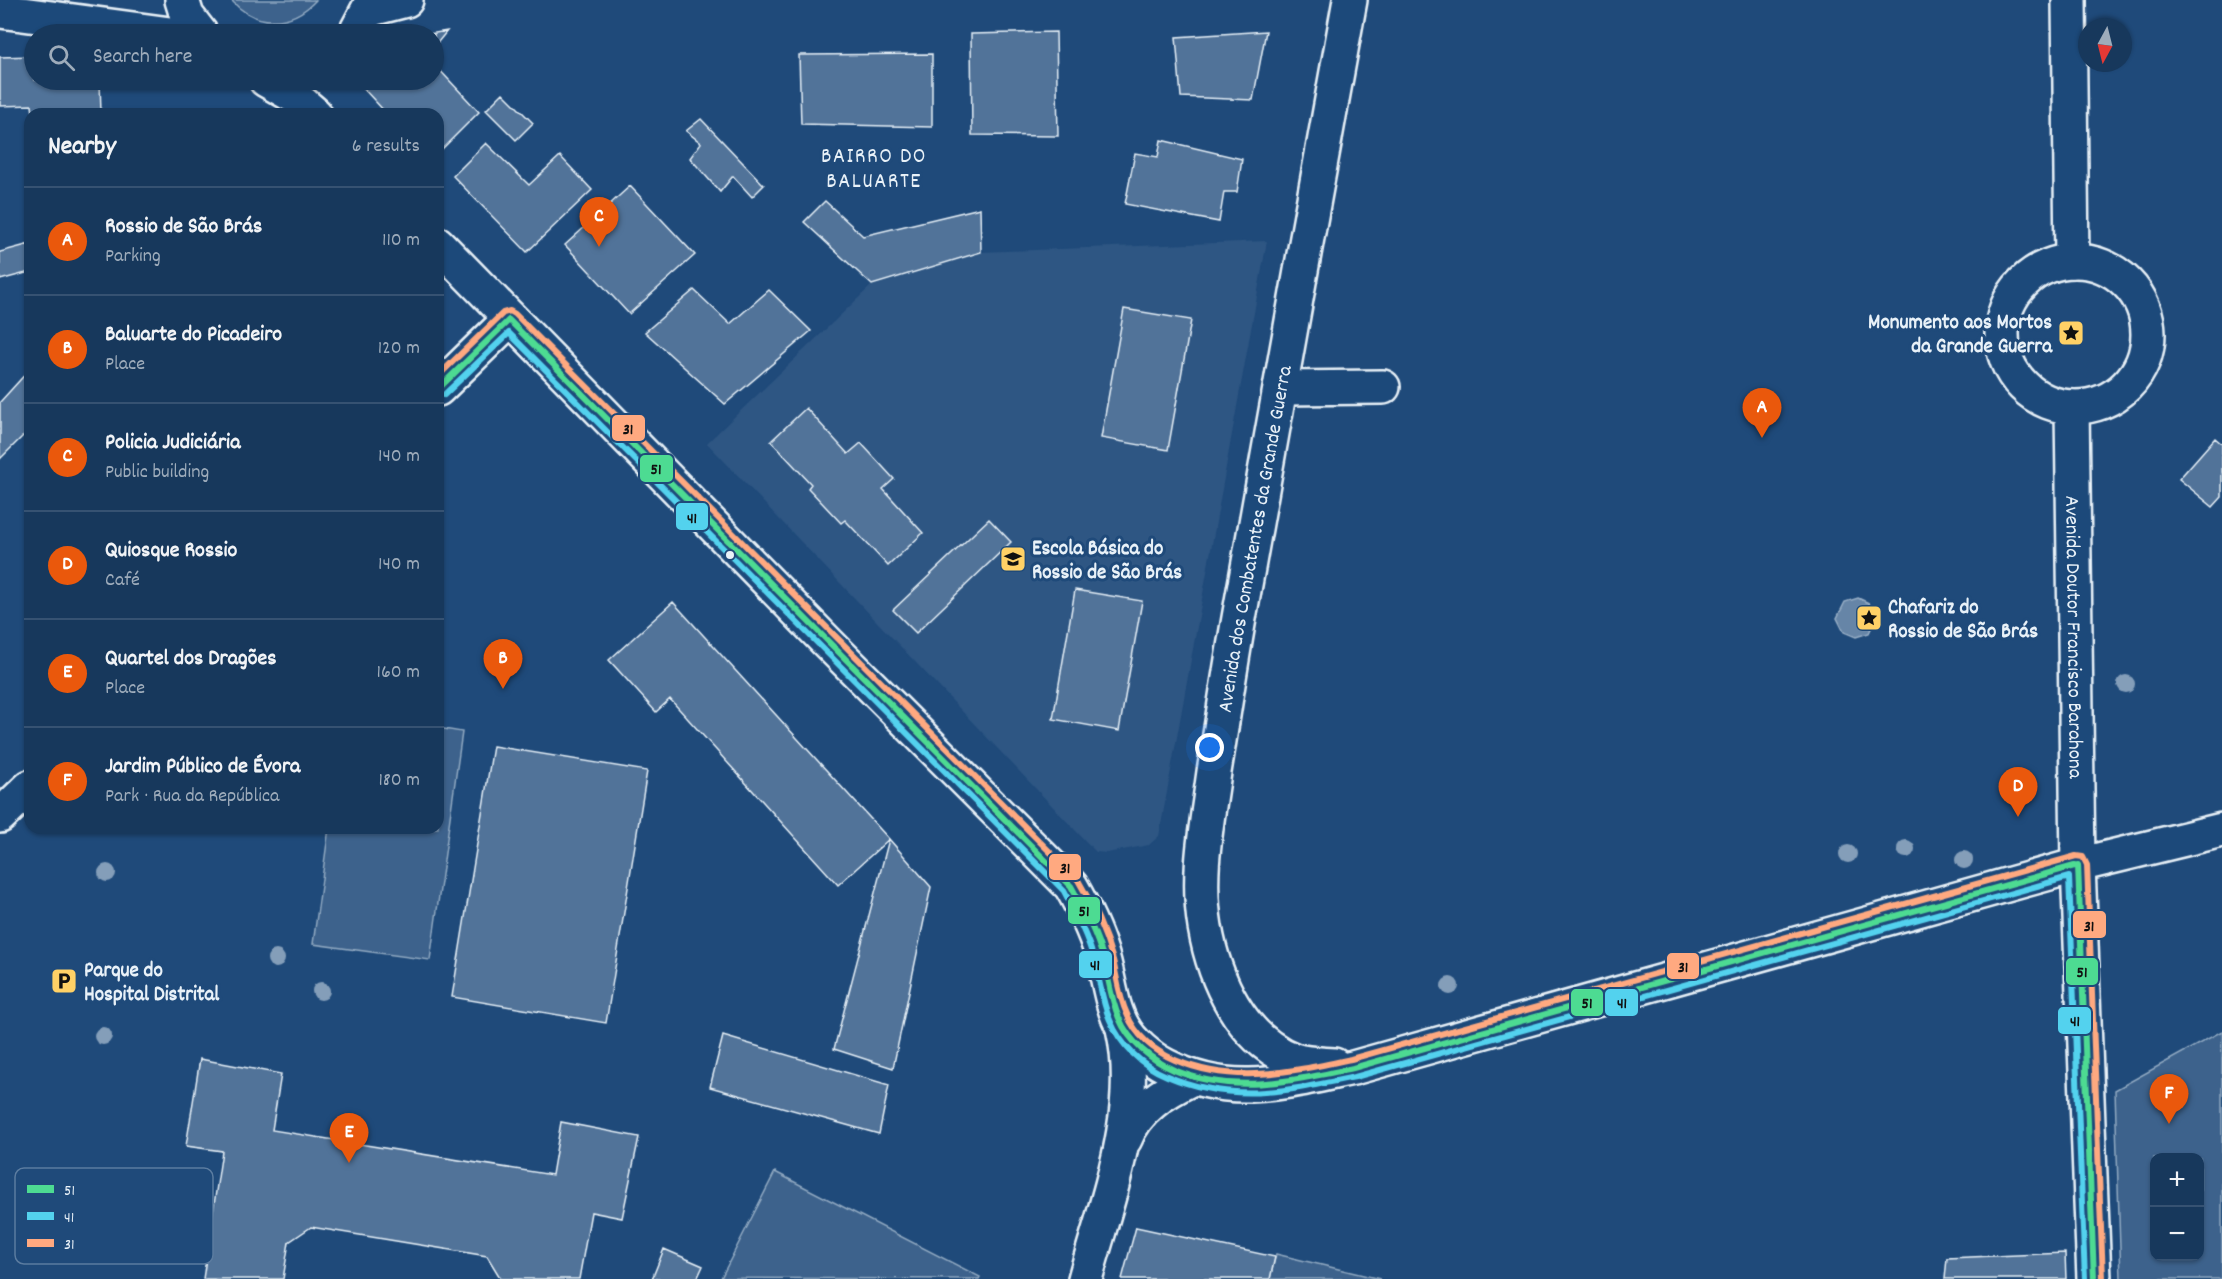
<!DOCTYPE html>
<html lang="en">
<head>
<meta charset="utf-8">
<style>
	:root { --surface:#17385c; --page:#203f62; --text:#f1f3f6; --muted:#9eacbb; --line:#365272; --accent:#ea580c }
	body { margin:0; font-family:Dekko,sans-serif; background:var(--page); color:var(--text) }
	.controls { position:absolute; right:18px; bottom:18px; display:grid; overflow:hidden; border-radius:12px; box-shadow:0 2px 4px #0004 }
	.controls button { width:54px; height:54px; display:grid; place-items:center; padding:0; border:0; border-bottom:2px solid var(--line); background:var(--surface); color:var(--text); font:30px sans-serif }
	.compass { position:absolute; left:2078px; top:18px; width:54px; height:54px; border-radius:50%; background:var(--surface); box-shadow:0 2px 4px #0004; rotate:187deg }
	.you { position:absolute; left:1210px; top:748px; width:21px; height:21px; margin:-15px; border:4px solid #fff; border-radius:50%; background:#1a73e8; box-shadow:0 0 0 9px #1a73e833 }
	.badge { display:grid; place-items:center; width:39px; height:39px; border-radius:50%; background:var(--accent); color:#fff; font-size:20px; font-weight:700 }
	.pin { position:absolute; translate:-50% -50px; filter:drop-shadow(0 2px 3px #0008) }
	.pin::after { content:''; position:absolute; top:32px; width:21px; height:18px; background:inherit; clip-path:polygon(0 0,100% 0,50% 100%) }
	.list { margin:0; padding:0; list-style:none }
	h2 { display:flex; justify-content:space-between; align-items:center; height:78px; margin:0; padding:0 24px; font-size:26px }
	h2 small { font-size:20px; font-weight:400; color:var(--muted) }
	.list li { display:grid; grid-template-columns:39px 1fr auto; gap:18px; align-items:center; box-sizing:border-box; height:108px; padding:0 24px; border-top:2px solid var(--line) }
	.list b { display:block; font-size:22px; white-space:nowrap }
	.list p { margin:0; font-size:20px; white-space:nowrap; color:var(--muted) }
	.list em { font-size:20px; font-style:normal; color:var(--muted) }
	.icon { flex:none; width:33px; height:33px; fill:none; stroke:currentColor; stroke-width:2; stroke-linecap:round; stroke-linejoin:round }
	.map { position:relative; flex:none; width:2222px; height:1279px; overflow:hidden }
	.search { position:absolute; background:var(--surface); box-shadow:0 2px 4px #0004; left:24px; top:24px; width:420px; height:66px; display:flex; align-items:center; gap:15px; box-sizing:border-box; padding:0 21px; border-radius:33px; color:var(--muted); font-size:22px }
	.panel { position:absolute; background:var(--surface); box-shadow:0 2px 4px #0004; left:24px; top:108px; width:420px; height:726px; border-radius:18px }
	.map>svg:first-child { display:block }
	.built { fill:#2e5683 }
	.green { fill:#3c628c; stroke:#92aac2; stroke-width:1.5; fill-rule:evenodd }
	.water { fill:#6685a7; stroke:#9ab0c7; stroke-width:1.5 }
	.building { fill:#517399; stroke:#e8f1f8; stroke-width:1.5 }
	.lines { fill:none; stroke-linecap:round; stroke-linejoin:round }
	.minor-casing { stroke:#e8f1f8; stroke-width:38 }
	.major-casing { stroke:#e8f1f8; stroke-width:38 }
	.minor { stroke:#1f4a7a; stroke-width:33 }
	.major { stroke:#1f4a7a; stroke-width:33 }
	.bus-1-casing { stroke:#1f4a7a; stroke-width:10 }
	.bus-2-casing { stroke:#1f4a7a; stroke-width:10 }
	.bus-3-casing { stroke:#1f4a7a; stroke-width:10 }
	.bus-1 { stroke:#4ddb92; stroke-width:6 }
	.bus-2 { stroke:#53d2ee; stroke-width:6 }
	.bus-3 { stroke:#ffa980; stroke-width:6 }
	.tree { fill:#849eb9 }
	.bus-dot { fill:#e8f1f8; stroke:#1f4a7a; stroke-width:2 }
	.labels { text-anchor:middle; stroke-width:6; stroke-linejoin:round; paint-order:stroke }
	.poi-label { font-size:21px; font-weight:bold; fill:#e8f1f8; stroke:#1f4a7a; text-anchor:start }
	.street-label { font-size:21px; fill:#e8f1f8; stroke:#1f4a7a }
	.neighbourhood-label { font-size:22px; letter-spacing:1.5px; fill:#e8f1f8; stroke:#1f4a7a }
	.key { fill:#1f4a7a; stroke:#5b7ca0; stroke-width:1.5 }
	.key-label { font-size:16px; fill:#e8f1f8 }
	.line-badge { stroke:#1f4a7a; stroke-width:2 }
	.pale-badge-label { font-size:16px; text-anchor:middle; font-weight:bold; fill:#111 }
</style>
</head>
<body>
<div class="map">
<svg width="2222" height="1279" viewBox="0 0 2222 1279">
	<rect width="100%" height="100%" fill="#1f4a7a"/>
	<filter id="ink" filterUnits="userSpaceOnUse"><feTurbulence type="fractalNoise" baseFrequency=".0167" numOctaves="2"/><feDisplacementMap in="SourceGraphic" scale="12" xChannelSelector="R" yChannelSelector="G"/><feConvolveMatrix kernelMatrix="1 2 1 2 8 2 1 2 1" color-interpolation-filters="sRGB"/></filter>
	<g filter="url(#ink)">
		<path class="built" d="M1267 241 1159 836 1149 845 1107 853 1096 852 707 443 872 285 981 252Z"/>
		<path class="green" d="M231 0H316C291 27 255 27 231 0Z
			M438 728 462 732 430 960 313 944 329 828H438Z
			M2222 1031V1279H2121L2115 1090ZM2154 1158H2200V1256H2154Z
			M775 1172 980 1277 979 1279 721 1278Z
			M1276 1254 1380 1279H1270Z"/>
		<path class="water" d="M1858 598 1869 603 1876 618 1869 633 1856 637 1844 632 1837 618 1845 602Z"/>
		<path class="building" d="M447 31 434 47V34H429Z
			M1266 31 1253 100 1181 97 1176 37Z
			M1056 32 1058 136 972 135 971 34Z
			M932 54V127L801 124 799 55Z
			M34 56V80H100L101 114H33L32 105 0 106V57Z
			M434 64 479 112 438 153V114H387L362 87 368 80H434Z
			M503 93 533 123 516 140 486 110Z
			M701 119 764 185 752 197 733 176 720 192 690 158 701 143 686 131Z
			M1161 140 1242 159 1237 192H1224L1219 222 1125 204 1135 153 1158 157Z
			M486 143 529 185 560 156 592 190 527 252 453 176Z
			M630 186 695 255 629 314 565 245Z
			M825 201 863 236 980 208 981 252 872 285 804 222Z
			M30 244V272L0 280V252Z
			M694 290 730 324 769 290 811 331 725 404 645 332Z
			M1124 309 1191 320 1168 450 1101 438Z
			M30 369V429L0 459V402Z
			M806 408 848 454 861 443 894 479 883 489 923 533 888 566 845 520 841 523 808 488 811 484 771 441Z
			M2215 438 2222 444V497L2213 507 2179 479Z
			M989 519 1011 542 916 633 893 610Z
			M1075 590 1142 601 1119 731 1053 719Z
			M673 602 889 839 838 885 670 699 656 712 609 660Z
			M493 746 647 771 606 1023 452 997Z
			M889 839 931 887 893 1068 834 1049Z
			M723 1036 889 1085 879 1134 710 1087Z
			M200 1059 281 1074 272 1130 552 1175 561 1122 639 1137 622 1218 591 1212 579 1279H501L487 1256 311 1227 289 1242 283 1279H203L222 1151 186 1146Z
			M1136 1227 1275 1257 1270 1279H1122Z
			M664 1249 703 1266 697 1279H652Z
			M2065 1253 2066 1279H1945L1947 1258Z"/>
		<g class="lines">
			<defs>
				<g id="minor">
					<path d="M2069 0 2072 261"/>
					<path d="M266 80 294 96 315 114"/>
					<path d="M438 244 827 642 1071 886C1083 907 1094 929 1101 952 1109 976 1110 1004 1123 1027 1131 1042 1150 1058 1166 1066 1231 1099 1286 1082 1353 1068L2078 865 2222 830"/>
					<circle cx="2075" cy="334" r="73"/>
					<path d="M1281 388 1383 387"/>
					<path d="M438 389 509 320"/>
					<path id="s1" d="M2072 407 2078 865 2094 1279"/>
					<path d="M0 816 30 787"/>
					<path id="s2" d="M1334 1065C1321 1064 1306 1064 1294 1060 1241 1040 1214 979 1205 927 1196 874 1207 824 1214 772 1223 717 1231 662 1241 607 1277 405 1313 202 1350 0"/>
					<path d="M1125 1139C1137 1108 1164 1092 1193 1078"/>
					<path d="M1085 1279C1107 1198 1142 1112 1123 1028"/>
				</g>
				<path id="major" d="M182 0 187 16 201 34
					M371 9 406 0
					M0 11 170 34
					M355 34 373 0"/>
			</defs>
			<use href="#minor" class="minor-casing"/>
			<use href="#major" class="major-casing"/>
			<use href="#minor" class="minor"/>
			<use href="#major" class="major"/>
			<defs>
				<path id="bus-1" d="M438 389 509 320 1071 886C1084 910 1097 934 1104 961 1109 980 1111 1000 1119 1018 1129 1042 1151 1060 1174 1070 1234 1095 1292 1081 1353 1068L2078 865 2094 1279"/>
				<path id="bus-2" d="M444 395 509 333 1064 891C1076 914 1088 937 1095 963 1100 982 1102 1002 1110 1020 1120 1045 1142 1066 1167 1076 1233 1104 1288 1091 1355 1077L2069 877 2085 1279"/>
				<path id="bus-3" d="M438 376 503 313 510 311 515 314 1078 880C1093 905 1105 932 1113 960 1117 978 1119 997 1127 1014 1135 1035 1154 1051 1175 1060 1234 1085 1291 1072 1351 1059L2076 856 2083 857 2087 865 2103 1279"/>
			</defs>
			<use href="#bus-1" class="bus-1-casing"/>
			<use href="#bus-2" class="bus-2-casing"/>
			<use href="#bus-3" class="bus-3-casing"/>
			<use href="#bus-1" class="bus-1"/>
			<use href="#bus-2" class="bus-2"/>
			<use href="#bus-3" class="bus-3"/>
		</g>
		<g class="tree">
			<circle cx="2126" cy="684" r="9"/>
			<circle cx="1906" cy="849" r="9"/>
			<circle cx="1848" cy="854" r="9"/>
			<circle cx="1964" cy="860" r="9"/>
			<circle cx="107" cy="873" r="9"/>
			<circle cx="276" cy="959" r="9"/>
			<circle cx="1450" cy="986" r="9"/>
			<circle cx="321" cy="991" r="9"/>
			<circle cx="103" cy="1036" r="9"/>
		</g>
	</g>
	<defs>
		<symbol id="sight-square" viewBox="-11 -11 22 22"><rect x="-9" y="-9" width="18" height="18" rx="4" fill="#ffd166" stroke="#1f4a7a"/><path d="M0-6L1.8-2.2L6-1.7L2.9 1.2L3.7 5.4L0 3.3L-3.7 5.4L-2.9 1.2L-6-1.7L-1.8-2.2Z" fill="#111"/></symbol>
		<symbol id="school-square" viewBox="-11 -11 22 22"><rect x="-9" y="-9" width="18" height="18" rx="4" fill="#ffd166" stroke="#1f4a7a"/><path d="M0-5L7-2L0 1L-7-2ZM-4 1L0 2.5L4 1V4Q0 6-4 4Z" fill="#111"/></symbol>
		<symbol id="parking-square" viewBox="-11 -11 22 22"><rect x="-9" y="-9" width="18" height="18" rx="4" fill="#ffd166" stroke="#1f4a7a"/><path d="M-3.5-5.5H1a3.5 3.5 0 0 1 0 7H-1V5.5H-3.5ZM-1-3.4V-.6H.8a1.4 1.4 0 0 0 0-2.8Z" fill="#111"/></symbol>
	</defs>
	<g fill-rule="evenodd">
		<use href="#sight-square" x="2056" y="318" width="30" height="30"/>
		<use href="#school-square" x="998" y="544" width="30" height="30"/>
		<use href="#sight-square" x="1854" y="603" width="30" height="30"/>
		<use href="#parking-square" x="49" y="966" width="30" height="30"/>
	</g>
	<circle class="bus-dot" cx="730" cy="555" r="5"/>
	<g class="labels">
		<g class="poi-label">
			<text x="2052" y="328" text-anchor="end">Monumento aos Mortos<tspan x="2052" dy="24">da Grande Guerra</tspan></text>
			<text x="1032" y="554">Escola Básica do<tspan x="1032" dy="24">Rossio de São Brás</tspan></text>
			<text x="1888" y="613">Chafariz do<tspan x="1888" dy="24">Rossio de São Brás</tspan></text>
			<text x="84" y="976">Parque do<tspan x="84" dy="24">Hospital Distrital</tspan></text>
		</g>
		<g class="street-label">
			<text dy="7" stroke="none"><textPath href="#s2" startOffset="600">Avenida dos Combatentes da Grande Guerra</textPath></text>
			<text dy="7" stroke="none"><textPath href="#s1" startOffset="230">Avenida Doutor Francisco Barahona</textPath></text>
		</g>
		<g class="neighbourhood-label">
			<text x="874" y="162">BAIRRO DO<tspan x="874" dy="25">BALUARTE</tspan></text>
		</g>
	</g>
	<rect x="15" y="1168" width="198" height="96" rx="9" class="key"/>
	<rect x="27" y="1185" width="27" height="8" fill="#4ddb92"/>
	<rect x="27" y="1212" width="27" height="8" fill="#53d2ee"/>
	<rect x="27" y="1239" width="27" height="8" fill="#ffa980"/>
	<g class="key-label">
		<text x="64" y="1195">51</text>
		<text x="64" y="1222">41</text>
		<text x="64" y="1249">31</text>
	</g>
	<g class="line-badge">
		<rect x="611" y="414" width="35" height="28" rx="6" fill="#ffa980"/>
		<rect x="639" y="454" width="35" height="29" rx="6" fill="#4ddb92"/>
		<rect x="675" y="502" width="34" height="29" rx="6" fill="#53d2ee"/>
		<rect x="1048" y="853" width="34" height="28" rx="6" fill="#ffa980"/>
		<rect x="1067" y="896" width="34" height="29" rx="6" fill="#4ddb92"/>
		<rect x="2072" y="910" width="35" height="29" rx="6" fill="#ffa980"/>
		<rect x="1078" y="950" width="35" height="29" rx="6" fill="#53d2ee"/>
		<rect x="1666" y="952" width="34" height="28" rx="6" fill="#ffa980"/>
		<rect x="2065" y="957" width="34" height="29" rx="6" fill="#4ddb92"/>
		<rect x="1604" y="988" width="35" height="29" rx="6" fill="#53d2ee"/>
		<rect x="1570" y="988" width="34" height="29" rx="6" fill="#4ddb92"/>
		<rect x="2057" y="1006" width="35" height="29" rx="6" fill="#53d2ee"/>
	</g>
	<g class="pale-badge-label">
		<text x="628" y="434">31</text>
		<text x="656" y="474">51</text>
		<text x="692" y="523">41</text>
		<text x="1065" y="873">31</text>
		<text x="1084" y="916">51</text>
		<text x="2089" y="931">31</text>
		<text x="1095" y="970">41</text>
		<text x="1683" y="972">31</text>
		<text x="2082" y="977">51</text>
		<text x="1622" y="1008">41</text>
		<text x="1587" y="1008">51</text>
		<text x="2075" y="1026">41</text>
	</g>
</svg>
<div class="controls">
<button>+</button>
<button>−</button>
</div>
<svg class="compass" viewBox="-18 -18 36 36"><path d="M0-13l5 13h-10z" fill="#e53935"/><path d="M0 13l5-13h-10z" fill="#9eacbb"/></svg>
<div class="you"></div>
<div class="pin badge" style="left:1762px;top:438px">A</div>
<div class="pin badge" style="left:503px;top:689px">B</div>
<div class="pin badge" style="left:599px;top:247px">C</div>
<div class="pin badge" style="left:2018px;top:817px">D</div>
<div class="pin badge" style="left:349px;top:1163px">E</div>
<div class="pin badge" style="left:2169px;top:1124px">F</div>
<div class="search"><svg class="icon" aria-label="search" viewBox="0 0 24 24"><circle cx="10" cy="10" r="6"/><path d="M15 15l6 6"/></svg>Search here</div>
<section class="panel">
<h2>Nearby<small>6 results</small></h2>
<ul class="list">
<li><span class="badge">A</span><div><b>Rossio de São Brás</b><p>Parking</p></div><em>110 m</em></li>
<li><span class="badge">B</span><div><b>Baluarte do Picadeiro</b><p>Place</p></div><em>120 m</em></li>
<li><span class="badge">C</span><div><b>Policia Judiciária</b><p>Public building</p></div><em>140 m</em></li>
<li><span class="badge">D</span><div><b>Quiosque Rossio</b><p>Café</p></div><em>140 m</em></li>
<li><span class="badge">E</span><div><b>Quartel dos Dragões</b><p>Place</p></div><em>160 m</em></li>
<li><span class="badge">F</span><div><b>Jardim Público de Évora</b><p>Park · Rua da República</p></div><em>180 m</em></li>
</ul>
</section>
</div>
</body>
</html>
